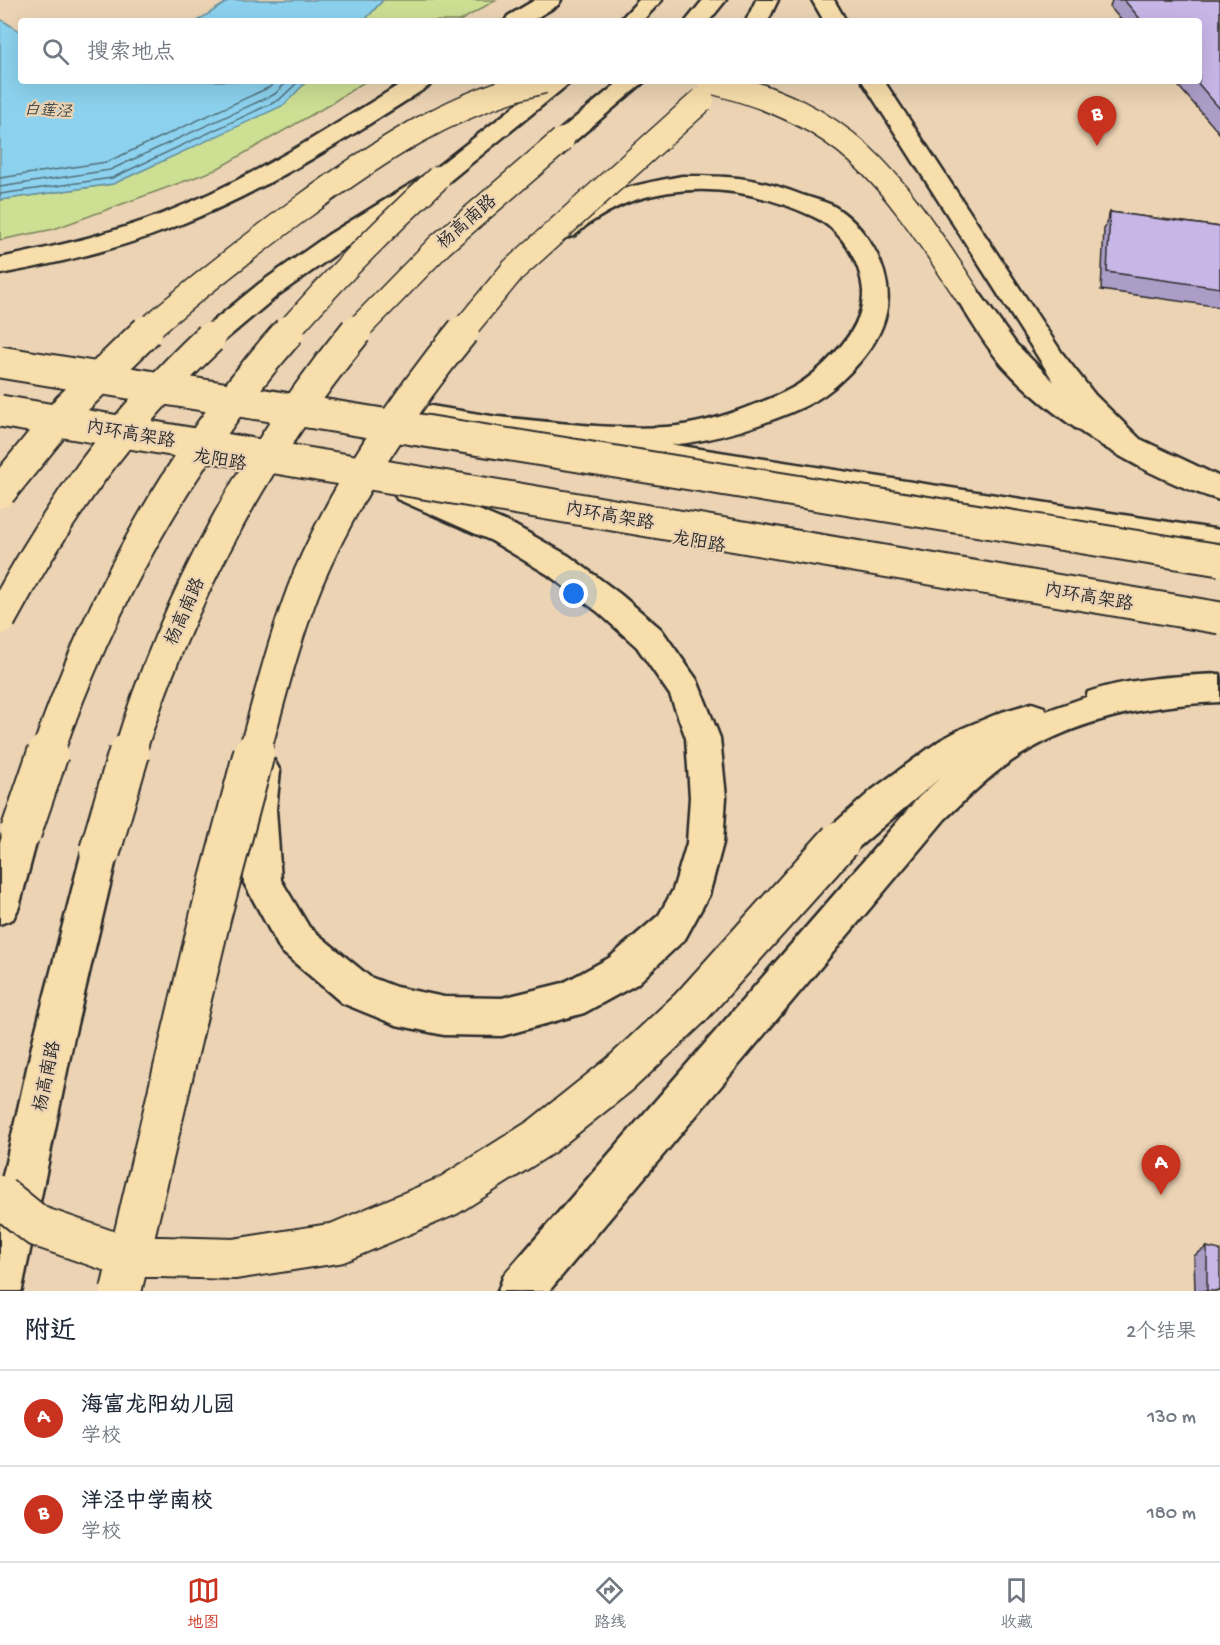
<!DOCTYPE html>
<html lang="zh">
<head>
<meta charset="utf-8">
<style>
	:root { --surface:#fff; --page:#f6f6f7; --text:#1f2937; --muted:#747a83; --line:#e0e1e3; --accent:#c8321e }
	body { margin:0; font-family:"Gochi Hand","LXGW WenKai TC",sans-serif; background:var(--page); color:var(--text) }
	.you { position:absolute; left:574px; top:594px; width:21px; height:21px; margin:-15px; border:4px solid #fff; border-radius:50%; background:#1a73e8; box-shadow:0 0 0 9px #1a73e833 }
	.badge { display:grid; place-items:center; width:39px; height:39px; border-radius:50%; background:var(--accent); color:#fff; font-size:20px; font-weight:700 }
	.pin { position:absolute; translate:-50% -50px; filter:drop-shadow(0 2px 3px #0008) }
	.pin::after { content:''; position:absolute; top:32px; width:21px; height:18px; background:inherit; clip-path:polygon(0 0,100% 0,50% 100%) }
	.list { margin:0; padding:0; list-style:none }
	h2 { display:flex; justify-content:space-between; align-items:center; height:78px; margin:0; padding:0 24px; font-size:26px }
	h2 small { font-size:20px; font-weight:400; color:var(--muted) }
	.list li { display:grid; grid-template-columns:39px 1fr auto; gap:18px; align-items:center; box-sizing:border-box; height:96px; padding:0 24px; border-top:2px solid var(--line) }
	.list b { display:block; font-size:22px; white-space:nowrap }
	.list p { margin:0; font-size:20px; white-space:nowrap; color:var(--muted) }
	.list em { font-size:20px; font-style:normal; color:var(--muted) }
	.icon { flex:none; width:33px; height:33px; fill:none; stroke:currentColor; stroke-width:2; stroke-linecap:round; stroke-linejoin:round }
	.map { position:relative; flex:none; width:1220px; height:1291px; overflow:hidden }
	.search { position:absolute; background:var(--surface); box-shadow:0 6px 24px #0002; left:18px; right:18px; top:18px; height:66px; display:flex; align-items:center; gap:15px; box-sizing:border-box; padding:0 21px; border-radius:6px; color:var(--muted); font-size:22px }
	.sheet { height:270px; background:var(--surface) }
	nav { display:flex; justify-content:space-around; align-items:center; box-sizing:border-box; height:84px; border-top:2px solid var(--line); background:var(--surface); font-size:16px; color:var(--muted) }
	nav a { display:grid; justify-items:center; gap:3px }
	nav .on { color:var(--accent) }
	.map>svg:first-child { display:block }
	.green { fill:#cddf93; stroke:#7c855f; stroke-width:1.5 }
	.water { fill:#8cd2ee; stroke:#658fa0; stroke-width:1.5 }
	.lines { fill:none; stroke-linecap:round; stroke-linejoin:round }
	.shore { stroke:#526e79; stroke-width:1.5 }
	.primary-casing { stroke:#2b2b2b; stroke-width:5 }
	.highway-casing { stroke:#2b2b2b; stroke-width:5 }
	.primary { fill:#f8deab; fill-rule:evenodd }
	.highway { fill:#f8deab; fill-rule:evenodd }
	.highway-bridge-far2-casing { stroke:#2b2b2b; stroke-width:27; stroke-linecap:butt }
	.highway-bridge-far1-casing { stroke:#2b2b2b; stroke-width:35; stroke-linecap:butt }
	.highway-bridge-casing { stroke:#2b2b2b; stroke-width:44; stroke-linecap:butt }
	.highway-bridge-far2 { stroke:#f8deab; stroke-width:24 }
	.highway-bridge-far1 { stroke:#f8deab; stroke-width:31 }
	.highway-bridge { stroke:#f8deab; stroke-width:40 }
	.wall { fill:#ac9dc7; stroke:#2b2b2b; stroke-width:1.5 }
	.building { fill:#c8b6e7; stroke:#2b2b2b; stroke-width:1.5 }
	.labels { text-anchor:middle; stroke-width:4.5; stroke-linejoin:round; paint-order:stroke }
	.far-water-label { font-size:16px; font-style:italic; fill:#3a4448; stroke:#ebd3b3 }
	.street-label { font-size:18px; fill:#2b2b2b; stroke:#ebd3b3 }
</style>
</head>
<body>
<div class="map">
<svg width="1220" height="1291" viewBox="0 0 1220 1291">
	<rect width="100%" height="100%" fill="#ebd3b3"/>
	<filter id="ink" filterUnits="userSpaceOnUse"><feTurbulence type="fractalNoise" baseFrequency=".0167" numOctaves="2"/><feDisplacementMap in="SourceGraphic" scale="12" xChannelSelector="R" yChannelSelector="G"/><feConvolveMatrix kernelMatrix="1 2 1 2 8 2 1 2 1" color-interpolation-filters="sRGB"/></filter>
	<g filter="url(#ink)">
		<path class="green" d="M383 0H496L460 21H364Z
			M307 81H366L327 106 215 170 54 229 0 240V200L113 184 283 105Z"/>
		<path class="water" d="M230 0H383L364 21H197Z
			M0 19 21 32V81H307L284 105 113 184 0 200Z"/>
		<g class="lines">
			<path class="shore" d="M0 178 107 162 270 87 276 81
				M0 187 110 170 275 94 288 81
				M0 194 112 178 279 100 299 81"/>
			<defs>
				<path id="primary" d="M419 404 528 422 538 425 543 432 538 439 528 442 409 421 405 414 409 407Z
					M579 430 1220 530V554L569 447 564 440 569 433Z"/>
				<path id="highway" d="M535 0H561L558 5 531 21H505L508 16Z
					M639 0H662L642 21H619Z
					M703 0H726L709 21H686Z
					M756 0H778L768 21H746Z
					M812 0H834L846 21H824Z
					M405 81H432L429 86C349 137 268 190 179 225 122 248 61 263 0 274V258C55 247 110 234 162 214 248 181 327 130 405 81Z
					M547 81H572L447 183 346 247 278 295 220 344 210 347 200 344 196 338 200 332 260 283 328 235 429 173Z
					M620 81H645L570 145 562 147 554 145 550 140 554 135Z
					M862 81H884L1062 353 1095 395 1140 439 1220 477V500C1146 478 1055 423 1003 366 984 344 969 318 954 294L958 288 967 285 976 288 1016 344 1054 382Z
					M682 176C732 176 755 177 802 195 811 198 823 201 832 205 849 215 863 230 873 247 904 301 883 343 840 382 819 402 796 411 769 421 692 450 632 451 551 443 530 441 508 440 488 434L483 427 488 420 498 417C553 422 610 430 666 427 696 425 725 416 753 405 787 393 808 382 833 355 849 338 864 317 863 291 861 261 840 228 812 216 756 190 695 181 635 200 621 204 604 214 591 222 584 226 579 233 573 236 566 239 561 237 555 236L551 230C574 196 644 183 682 176Z
					M408 480 514 525 569 556 620 594 661 629 697 680 720 738 726 797 723 843 709 895 685 939 637 984 584 1013 502 1036 444 1035 396 1025 342 1003 281 951 244 883 240 809 244 771 250 760 262 756 274 760 280 771 276 809 281 880 309 927 370 977 396 987 444 997 502 998 563 983 609 958 659 915 673 890 687 843 690 797 686 738 670 695 637 647 598 612 547 574 492 541 397 499 393 491 397 483Z
					M1220 674V702C1143 705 1066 721 1003 767 982 783 964 801 945 819L549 1291H498L504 1275 919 797 941 777 853 852 840 857 827 852 822 841 827 830 872 790 939 741 963 728 1002 712 1032 703 1044 707 1046 711 1086 697 1088 692C1129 678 1177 676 1220 674Z
					M21 816 34 821 39 832 19 907 13 919 0 924V842L8 821Z
					M100 835 113 840 118 851 74 1037 22 1289 21 1291H0V1189L34 1037 82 851 87 840Z"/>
			</defs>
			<use href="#primary" class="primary-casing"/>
			<use href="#highway" class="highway-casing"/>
			<use href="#primary" class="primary"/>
			<use href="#highway" class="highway"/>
			<defs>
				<path id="highway-bridge-far2" d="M710 81C853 117 890 178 967 294
					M145 332C195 289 246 249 299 210 375 154 451 102 544 81
					M287 332C335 278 385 227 438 178
					M355 332 440 245 562 140
					M462 332 513 270 702 100"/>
				<path id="highway-bridge-far1" d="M0 362 1220 560
					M0 411 1220 618
					M0 492 68 408 147 331
					M0 619C58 511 121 422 210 338
					M47 754C100 600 181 454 289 331
					M129 754C176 601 255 455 356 331
					M254 754C270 696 286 632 309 576 346 491 404 402 463 331"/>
				<path id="highway-bridge" d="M21 832 48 753
					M100 851 129 753
					M0 1196 37 1226 124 1256 234 1259 337 1243 448 1196 541 1137 620 1074 690 1008 840 841
					M121 1291 211 914 254 753"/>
			</defs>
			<use href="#highway-bridge-far2" class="highway-bridge-far2-casing"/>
			<use href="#highway-bridge-far1" class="highway-bridge-far1-casing"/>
			<use href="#highway-bridge" class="highway-bridge-casing"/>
			<use href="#highway-bridge-far2" class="highway-bridge-far2"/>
			<use href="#highway-bridge-far1" class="highway-bridge-far1"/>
			<use href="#highway-bridge" class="highway-bridge"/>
		</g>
		<path class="wall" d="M1112 0H1220V134L1174 81H1199V21H1122L1110 7Z
			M1110 212 1220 227V307L1101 290 1104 229Z
			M1207 1247 1220 1291H1195L1194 1256Z"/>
		<path class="building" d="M1124 0H1220V109L1196 81H1199V21H1142Z
			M1110 212 1220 227V288L1107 272Z
			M1207 1247 1220 1250V1291H1207Z"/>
	</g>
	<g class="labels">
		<g class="far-water-label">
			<text transform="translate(48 109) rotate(3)" y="6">白莲泾</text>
		</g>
		<g class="street-label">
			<text transform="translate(466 221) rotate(-41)" y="6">杨高南路</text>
			<text transform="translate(131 433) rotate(10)" y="6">内环高架路</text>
			<text transform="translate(220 459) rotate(10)" y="6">龙阳路</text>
			<text transform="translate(610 515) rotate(10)" y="6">内环高架路</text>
			<text transform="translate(699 541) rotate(10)" y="6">龙阳路</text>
			<text transform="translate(1089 596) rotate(10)" y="6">内环高架路</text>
			<text transform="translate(184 611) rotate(-66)" y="6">杨高南路</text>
			<text transform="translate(46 1076) rotate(-78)" y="6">杨高南路</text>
		</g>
	</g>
</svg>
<div class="you"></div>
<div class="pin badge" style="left:1161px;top:1195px">A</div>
<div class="pin badge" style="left:1097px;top:146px">B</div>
<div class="search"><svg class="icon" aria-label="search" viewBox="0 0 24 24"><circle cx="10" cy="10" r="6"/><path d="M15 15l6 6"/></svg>搜索地点</div>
</div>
<section class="sheet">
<h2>附近<small>2个结果</small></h2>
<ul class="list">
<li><span class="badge">A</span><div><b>海富龙阳幼儿园</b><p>学校</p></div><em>130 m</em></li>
<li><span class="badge">B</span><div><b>洋泾中学南校</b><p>学校</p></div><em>180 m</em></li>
</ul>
</section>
<nav>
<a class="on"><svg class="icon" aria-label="map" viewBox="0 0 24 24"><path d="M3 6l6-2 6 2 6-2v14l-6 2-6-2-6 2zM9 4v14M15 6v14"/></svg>地图</a>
<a><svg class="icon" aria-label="directions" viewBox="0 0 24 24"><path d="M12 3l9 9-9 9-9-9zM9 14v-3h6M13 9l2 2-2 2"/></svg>路线</a>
<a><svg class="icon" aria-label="saved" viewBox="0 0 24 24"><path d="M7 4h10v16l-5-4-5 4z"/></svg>收藏</a>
</nav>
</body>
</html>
